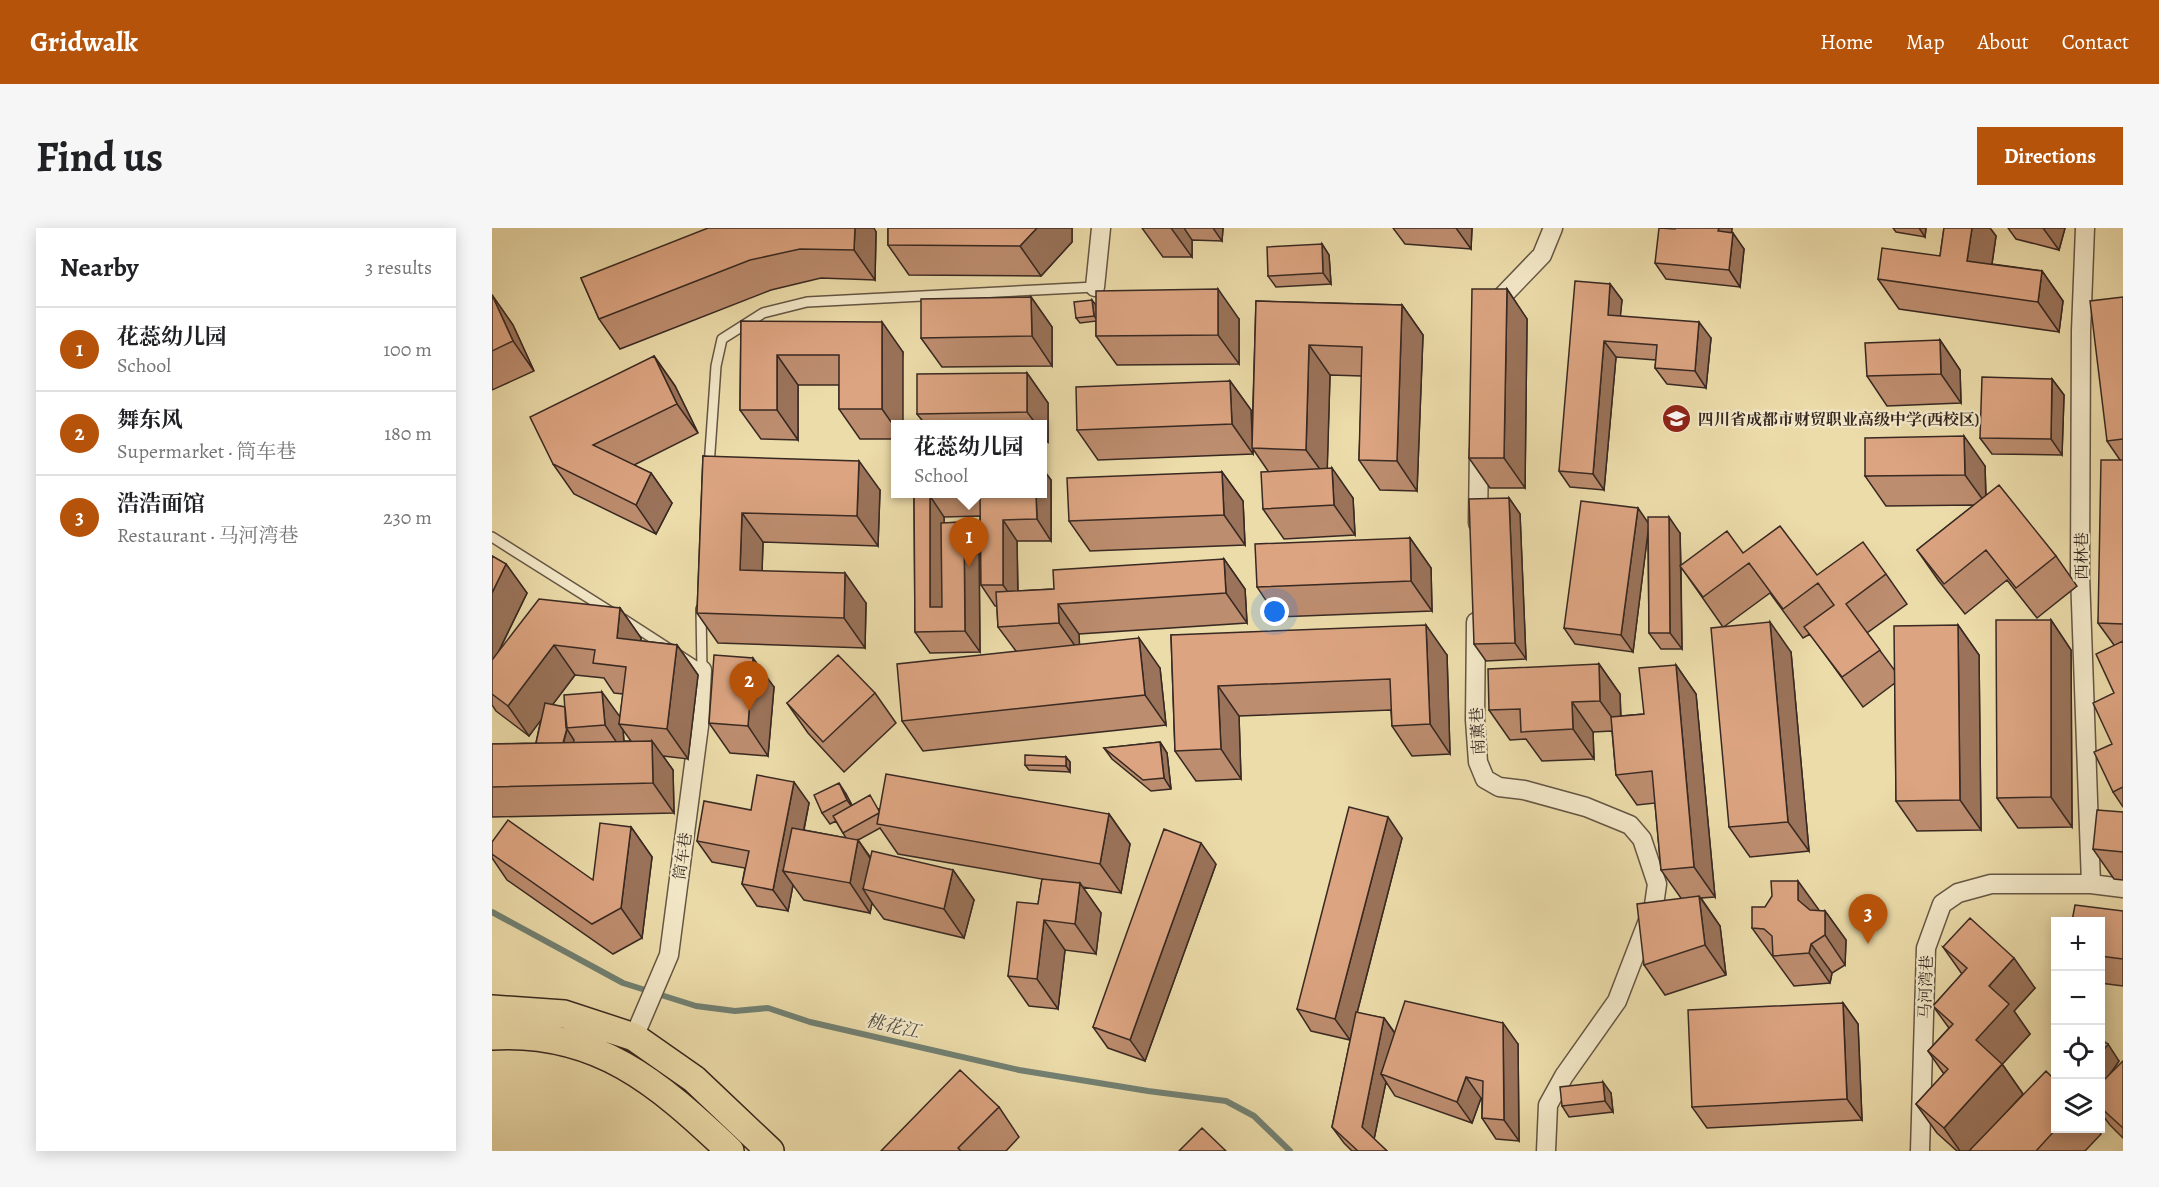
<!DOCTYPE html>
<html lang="en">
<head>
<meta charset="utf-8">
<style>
	:root { --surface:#fff; --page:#f6f6f6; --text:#202124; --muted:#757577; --line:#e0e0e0; --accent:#b45309 }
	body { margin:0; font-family:Alegreya,"Noto Serif SC",serif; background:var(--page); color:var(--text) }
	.controls { position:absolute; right:18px; bottom:18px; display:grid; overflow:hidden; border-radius:0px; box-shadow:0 3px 15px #0003 }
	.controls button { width:54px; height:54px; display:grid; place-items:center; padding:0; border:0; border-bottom:2px solid var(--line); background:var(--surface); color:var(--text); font:30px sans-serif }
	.you { position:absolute; left:783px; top:384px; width:21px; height:21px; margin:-15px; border:4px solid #fff; border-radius:50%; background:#1a73e8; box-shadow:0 0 0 9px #1a73e833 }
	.badge { display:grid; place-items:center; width:39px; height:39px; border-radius:50%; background:var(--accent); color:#fff; font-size:20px; font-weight:700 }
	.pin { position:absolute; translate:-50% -50px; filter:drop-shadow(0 2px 3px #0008) }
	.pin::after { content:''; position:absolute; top:32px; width:21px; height:18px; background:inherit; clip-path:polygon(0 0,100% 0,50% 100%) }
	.popup { position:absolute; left:399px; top:192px; width:156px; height:78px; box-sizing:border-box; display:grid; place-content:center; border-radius:0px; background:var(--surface); filter:drop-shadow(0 2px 4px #0005); font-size:20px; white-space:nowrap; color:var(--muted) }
	.popup b { font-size:22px; color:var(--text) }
	.popup::after { content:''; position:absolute; left:50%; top:100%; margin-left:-12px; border:12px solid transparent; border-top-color:var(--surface) }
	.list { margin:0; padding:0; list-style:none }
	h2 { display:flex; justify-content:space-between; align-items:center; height:78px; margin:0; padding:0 24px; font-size:26px }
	h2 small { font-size:20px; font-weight:400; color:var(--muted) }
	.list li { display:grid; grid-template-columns:39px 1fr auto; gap:18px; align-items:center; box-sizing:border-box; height:84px; padding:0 24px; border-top:2px solid var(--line) }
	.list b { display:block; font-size:22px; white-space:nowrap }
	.list p { margin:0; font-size:20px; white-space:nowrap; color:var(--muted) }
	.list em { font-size:20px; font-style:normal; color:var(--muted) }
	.icon { flex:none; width:33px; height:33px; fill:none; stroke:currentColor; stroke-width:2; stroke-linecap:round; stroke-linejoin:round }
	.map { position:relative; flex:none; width:1631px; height:923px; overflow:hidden; border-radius:0px }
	header { display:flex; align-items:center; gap:36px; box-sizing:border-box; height:84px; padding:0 30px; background:var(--accent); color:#fff }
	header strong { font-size:28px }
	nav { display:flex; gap:33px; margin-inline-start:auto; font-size:21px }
	.intro { display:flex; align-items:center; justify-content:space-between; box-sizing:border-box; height:144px; padding:0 36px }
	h1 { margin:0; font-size:42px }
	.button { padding:15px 27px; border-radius:0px; background:var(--accent); color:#fff; font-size:21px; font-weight:700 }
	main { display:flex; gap:36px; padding:0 36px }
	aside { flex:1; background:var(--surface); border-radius:0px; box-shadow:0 3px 15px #0003 }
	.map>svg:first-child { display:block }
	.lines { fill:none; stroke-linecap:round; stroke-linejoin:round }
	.stream { stroke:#728173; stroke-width:6 }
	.service-casing { stroke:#655644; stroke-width:12 }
	.minor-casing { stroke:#655644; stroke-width:21 }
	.primary-casing { stroke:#382922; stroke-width:30 }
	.service { stroke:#f3e8c8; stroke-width:9 }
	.minor { stroke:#f3e8c8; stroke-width:18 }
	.primary { stroke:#ecdcaa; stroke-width:27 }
	.wall { fill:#bd8d6f; stroke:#382922; stroke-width:1.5; fill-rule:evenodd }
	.shaded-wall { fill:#9a735a; stroke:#382922; stroke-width:1.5 }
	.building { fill:#dca481; stroke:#382922; stroke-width:1.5 }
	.labels { text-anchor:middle; stroke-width:4.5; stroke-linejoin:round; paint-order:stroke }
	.poi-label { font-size:16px; font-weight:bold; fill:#382922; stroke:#f3e8c8; text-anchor:start }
	.street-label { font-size:16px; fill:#382922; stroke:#f3e8c8 }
	.water-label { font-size:18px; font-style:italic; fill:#504e44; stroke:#f3e8c8 }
</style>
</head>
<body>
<header>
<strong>Gridwalk</strong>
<nav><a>Home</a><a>Map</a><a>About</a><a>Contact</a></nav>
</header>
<div class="intro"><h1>Find us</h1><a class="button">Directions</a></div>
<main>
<aside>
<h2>Nearby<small>3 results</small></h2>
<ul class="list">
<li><span class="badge">1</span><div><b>花蕊幼儿园</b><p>School</p></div><em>100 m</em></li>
<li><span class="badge">2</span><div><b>舞东风</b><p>Supermarket · 筒车巷</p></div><em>180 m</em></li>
<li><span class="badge">3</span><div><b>浩浩面馆</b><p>Restaurant · 马河湾巷</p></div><em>230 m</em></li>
</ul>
</aside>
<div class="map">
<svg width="1631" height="923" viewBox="0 0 1631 923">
	<rect width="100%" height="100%" fill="#ecdcaa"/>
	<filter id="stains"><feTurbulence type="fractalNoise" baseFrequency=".00333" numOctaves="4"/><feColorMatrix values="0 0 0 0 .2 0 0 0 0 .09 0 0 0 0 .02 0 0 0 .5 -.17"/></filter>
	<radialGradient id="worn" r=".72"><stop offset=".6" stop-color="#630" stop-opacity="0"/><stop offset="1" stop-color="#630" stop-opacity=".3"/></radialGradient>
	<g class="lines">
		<path class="stream" d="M0 684 131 755 204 778 243 783 276 780 318 794 527 842 656 863 734 873 762 888 798 923"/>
		<defs>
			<path id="service" d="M217 238 224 138 230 111 271 85 315 74 603 59
				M0 309 119 384
				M209 381 210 442
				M131 391 210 442"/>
			<path id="minor" d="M1593 0 1589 103 1588 347 1599 656
				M603 59 609 0
				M1000 79 1050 27 1061 0
				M986 295 987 221
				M984 394 983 492 986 534 993 551 1007 559 1032 562 1094 579 1138 597 1150 611 1165 656 1162 677 1125 773 1072 848 1056 877 1054 923
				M142 809 177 727 207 498 210 442
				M1428 923 1434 720 1450 676 1466 665 1499 656H1599L1631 660"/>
			<path id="primary" d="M0 781 72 786 142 809 202 851 278 923
				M0 808C106 802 166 855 238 923"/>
		</defs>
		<use href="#service" class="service-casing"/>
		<use href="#minor" class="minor-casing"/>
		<use href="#primary" class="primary-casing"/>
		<use href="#service" class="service"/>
		<use href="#minor" class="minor"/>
		<use href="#primary" class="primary"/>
	</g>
	<path class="wall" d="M396 0H580V14L549 48 417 47 396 17Z
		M650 0H731L730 13 700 12V29H671Z
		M901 0H980L979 21 913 16Z
		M1184 0H1240L1239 5 1252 21 1248 59 1174 51 1163 35Z
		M1401 0H1434L1433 9 1404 4Z
		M1452 0H1498L1504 8 1500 36 1550 43 1571 73 1567 104 1407 81 1386 51 1448 28Z
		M1516 0H1573L1567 22 1524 11Z
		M384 4 383 52 329 50 279 62 128 121 107 91 89 50Z
		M830 16 837 27 839 56 784 59 776 48Z
		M1118 56 1130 72 1128 88 1219 110 1214 160 1175 156 1163 140 1164 132 1124 129 1112 262 1078 259 1067 243Z
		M1015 61 1035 91 1033 260H998L977 230Z
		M0 67 21 97 42 143 0 162Z
		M539 69 560 99V138L450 139 429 110Z
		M1631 69V579L1621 564 1620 516 1622 465V417L1606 395 1628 232 1615 213Z
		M764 73 910 77 931 107 925 263 888 262 867 232 870 148 838 147 835 240 861 270 863 307 792 311 771 281 776 243 761 221V226L606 232 585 202 738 153 759 182 760 210Z
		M604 77 747 91V136L625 137 604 108V93L588 95 584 90Z
		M249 93 411 124 404 196V211H368L347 181V157H306V212L269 211 248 182Z
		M1448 112 1468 142 1469 175 1395 178 1375 148Z
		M162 128 183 158 206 205 142 237 159 245 180 275 164 306 82 266 61 236Z
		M535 145 556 175V214H550V196H433L425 186Z
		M1560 151 1572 167 1570 227 1500 226 1488 210Z
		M211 228 388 262 386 318 271 314 270 343 374 375 373 420 226 415 205 385Z
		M1493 238 1494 267 1564 328 1585 358 1545 390 1515 352 1473 386 1446 352 1425 322 1482 277 1394 278 1373 248Z
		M550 240 559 252V313H525L526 363 562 361 732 331 753 361 755 395 587 406V417L668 440 674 497 431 523 410 493 524 423 506 399 505 378H503L489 357 488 288 452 289V295L472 294 487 316 488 424 438 425 423 404 422 266H550Z
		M730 244 751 273 753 317 598 323 577 293Z
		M1017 270 1028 286 1034 431 994 433 982 416Z
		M1156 295 1188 305 1189 338 1251 325 1325 347 1394 346 1415 376 1375 405 1403 443 1466 397 1487 427 1489 602 1425 603 1404 573 1403 455 1371 479 1318 406 1311 410 1278 365 1233 398 1299 424 1317 623 1258 629 1237 599 1231 399 1189 339 1190 421H1169L1157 405 1156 303 1141 424 1083 416 1072 400Z
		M918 310 939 340 940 383 785 389 765 359Z
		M0 328 14 336 35 365 7 423 128 380 149 410V413L185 417 206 447 196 531 171 528 181 542 182 585 0 589V516L44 515 49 491 37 508 4 483 0 477ZM83 447 112 450 122 465 131 466 128 489 60 477ZM131 502 139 513H132Z
		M1559 392 1579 422 1580 599 1526 600 1505 570Z
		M679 407 955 427 958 526 920 528 900 498 899 482 747 488 749 551 704 553 683 523Z
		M1107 436 1128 466 1129 488 1152 486 1184 437 1204 466 1223 669 1209 670 1228 698 1234 747 1173 767 1152 737 1189 670 1169 642 1163 575 1145 577 1124 547 1120 503 1101 504 1102 531 1050 533 1034 511 1018 512 997 482Z
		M282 459 276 528 238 525 217 495Z
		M383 465 404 495 352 544 316 505 295 475Z
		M668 514 675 525 679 561 659 563 620 531 612 520Z
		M574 529 578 534V544L537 542 533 537Z
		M354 566 360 577 388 581 617 586 638 616 629 665 590 659 609 685 604 726 573 722 566 781 537 778 516 748 546 676 550 651 406 626 388 600 366 612 379 630 461 642 482 672 472 710 392 691 380 675 378 685 312 672 301 657 296 683 265 678 250 656 253 640 220 634 205 613 259 582 317 575 312 602 354 610 344 593 338 596 330 585Z
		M1631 584V652L1622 651 1601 621Z
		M139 599 160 629 150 710 121 726 15 652 0 630V614L101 652Z
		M910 610 865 785 892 790 903 805 1026 816 1027 913 1004 911 990 890V871L989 870 980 895 903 868 894 854 882 911 895 923H860L852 915 840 899 861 799 858 812 819 803 805 781Z
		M724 636 653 833 616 820 601 799Z
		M1327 683H1333L1354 712 1353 737 1340 745 1338 755 1302 758 1260 700Z
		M1631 683V758L1608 755V693Z
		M1451 719 1543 760 1522 783 1538 806 1510 836 1531 866 1515 884 1563 900H1606L1609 906 1593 923H1465L1445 905 1424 876 1452 846 1436 823 1457 800 1441 778 1470 746Z
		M1351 775 1366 796 1370 892 1215 900 1200 879Z
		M1608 811 1627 833 1618 847 1631 833V910L1618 897 1608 884Z
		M1119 865 1121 884 1077 889 1070 878Z
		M507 879 527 909 514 923H389Z"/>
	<path class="shaded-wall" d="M363 0H382L384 4 383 52 362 22Z
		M545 0H580V14L549 48 528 18Z
		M679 0H692L700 12V29Z
		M721 0H731L730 13Z
		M964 0H980L979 21Z
		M1227 0H1240L1238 20 1226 3Z
		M1427 0H1434L1433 9Z
		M1480 0H1498L1504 8 1496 62 1475 33Z
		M1551 0H1573L1567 22Z
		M1241 5 1252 21 1248 59 1237 42Z
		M830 16 837 27 839 56 831 45Z
		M1550 43 1571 73 1567 104 1546 74Z
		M1118 56 1130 72 1127 103 1116 87Z
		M726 61 747 91V136L726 107Z
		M1015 61 1035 91 1033 260 1012 230Z
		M0 67 21 97 42 143 21 113Z
		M539 69 560 99V138L540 108Z
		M600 72 604 77 606 93 602 88Z
		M910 77 931 107 925 263 905 233Z
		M390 94 411 124V196H404V201L390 181Z
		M1207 94 1219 110 1214 160 1203 143Z
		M1448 112 1468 142 1469 175 1449 146Z
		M1112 113 1124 129 1112 262 1101 246Z
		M817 117 838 147 835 251 814 222Z
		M285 127 306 157V212L285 182Z
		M162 128 183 158 206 205 185 176Z
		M535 145 556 175V214L550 206V196H544L535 184Z
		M1560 151 1572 167 1570 227 1559 211Z
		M738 153 759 182 761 226 740 196Z
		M1472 208 1493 238 1494 276 1473 247Z
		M367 233 388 262 386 318 365 288Z
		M550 240 559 252V313L545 291 544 266H550Z
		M840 240 861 270 863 307 842 277Z
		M730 244 751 273 753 317 732 287Z
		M159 245 180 275 164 306 144 277Z
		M438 268 452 289 453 400 438 379Z
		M1017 270 1028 286 1034 431 1023 415Z
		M1146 280 1157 296 1141 424 1129 407Z
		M250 285 271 314 269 372 248 342Z
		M1177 289 1188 305 1190 421 1178 405Z
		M511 292 525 313 526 378 511 357Z
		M472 294 487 316 488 424 473 403Z
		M918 310 939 340 940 383 919 353Z
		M732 331 753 361 755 395 734 365Z
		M14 336 35 365 0 437V365Z
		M353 345 374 375 373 420 352 390Z
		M566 376 587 406 588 425 567 395Z
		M128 380 149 410 146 440 125 410Z
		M1559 392 1579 422 1580 599 1559 569Z
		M1278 394 1299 424 1317 623 1296 594Z
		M934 397 955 427 958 526 938 496Z
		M1466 397 1487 427 1489 602 1468 572Z
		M647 410 668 440 674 497 653 467Z
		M62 417 83 447 37 508 16 478Z
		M185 417 206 447 196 531 175 501Z
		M261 430 282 459 276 528 256 498Z
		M1107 436 1128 466 1129 502 1108 473Z
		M1184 437 1204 466 1223 669 1202 639Z
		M726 458 747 488 749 551 729 521Z
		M110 464 131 493 127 496 131 502 133 527 113 497Z
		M1080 474 1101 504 1102 531 1081 501Z
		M75 501 82 512 78 532 70 521Z
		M160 513 181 542 182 585 161 555Z
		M668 514 675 525 679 561 672 550Z
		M574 529 578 534V544L574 538Z
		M302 554 317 575 303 645 291 643 301 657 296 683 281 662Z
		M347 555 354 566 363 583 355 572Z
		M617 586 638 616 629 665 608 636Z
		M896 589 910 610 858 812 843 791Z
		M139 599 160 629 150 710 129 680Z
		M366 612 386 642 371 661 380 675 378 685 358 655Z
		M709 615 724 636 653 833 638 812Z
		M461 642 482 672 472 710 452 681Z
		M1306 653 1327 682V701L1306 672Z
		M588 655 609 685 604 726 583 696Z
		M1207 668 1228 698 1234 747 1213 717Z
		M1333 683 1354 712 1353 737 1333 707Z
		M552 692 573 722 566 781 545 751Z
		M1319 716 1340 745 1338 755 1317 725Z
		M1522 730 1543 760 1522 783 1538 806 1505 842 1484 812 1497 758Z
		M1351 775 1366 796 1370 892 1355 871Z
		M892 790 904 807 889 846 894 854 881 916 870 899Z
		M1011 795 1026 816 1027 913 1012 892Z
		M1616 816 1627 833 1608 860V827Z
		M1510 836 1531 866 1479 923H1468L1452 900Z
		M974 849 989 870 980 895 965 874Z
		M1111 854 1119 865 1121 884 1113 873Z"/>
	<path class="building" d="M216 0H363L362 22 308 21 258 32 107 91 89 50Z
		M396 0H545L528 18 396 17Z
		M1167 0 1183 1 1184 0H1227L1226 3 1241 5 1237 42 1163 35Z
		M1452 0H1480L1475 33 1550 43 1546 74 1386 51 1390 20 1448 28Z
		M830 16 831 45 776 48 775 19Z
		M1083 53 1118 56 1116 87 1207 94 1203 143 1163 140 1165 117 1112 113 1101 246 1067 243Z
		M726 61V107L604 108V63Z
		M980 61H1015L1012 230H977Z
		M0 67 21 113 0 123Z
		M539 69 540 108 429 110V71Z
		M1631 69V211L1615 213 1598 73Z
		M600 72 602 88 584 90 582 74Z
		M764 73 910 77 905 233 867 232 870 119 817 117 814 222 760 220Z
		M249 93 390 94V181H347V127H285V182H248Z
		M1448 112 1449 146 1375 148 1373 115Z
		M162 128 185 176 101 217 159 245 144 277 61 236 38 189Z
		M535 145V184L425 186V146Z
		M1490 149 1560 151 1559 211 1488 210Z
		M738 153 740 196 585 202 584 159Z
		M1472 208 1473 247 1373 248V210Z
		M211 228 367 233 365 288 250 285 248 342 353 345 352 390 205 385Z
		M1609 232H1631V396L1606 395Z
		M840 240 842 277 771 281 769 244Z
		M730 244 732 287 577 293 575 250Z
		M1507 257 1564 328 1524 360 1494 322 1452 356 1425 322Z
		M422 266H544L545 291 511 292V357H489L488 267 438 268V379H450L449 295 472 294 473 403 423 404Z
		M1017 270 1023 415 982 416 977 271Z
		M1089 273 1146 280 1129 407 1072 400Z
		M1156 289H1177L1178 405H1157Z
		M1288 298 1325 347 1371 314 1394 346 1354 376 1388 422 1350 449 1312 399 1342 377 1326 355 1291 381 1257 335 1211 369 1188 338 1235 303 1251 325Z
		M918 310 919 353 765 359 763 316Z
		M0 328 14 336 0 365Z
		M732 331 734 365 566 376 567 395 506 399 504 364 562 361 561 342Z
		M47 371 128 380 125 410 185 417 175 501 127 496 134 439 101 435 103 422 62 417 16 478 0 466V432Z
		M1504 392H1559V569L1505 570Z
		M1278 394 1296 594 1237 599 1219 400Z
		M934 397 938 496 900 498 898 451 726 458 729 521 683 523 679 407Z
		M1466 397 1468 572 1404 573 1402 398Z
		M647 410 653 467 410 493 405 436Z
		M1631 413V559L1621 564 1602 524 1620 516 1601 475 1622 465 1604 426Z
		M222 427 261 430 256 498 217 495Z
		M346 427 383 465 331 514 295 475Z
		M1107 436 1108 473 1080 474 1081 501 1029 504 1028 481 997 482 996 441Z
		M1184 437 1202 639 1169 642 1160 543 1124 547 1119 489 1152 486 1147 440Z
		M110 464 113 497 74 500 72 467Z
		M53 475 73 479 75 500 71 515H44Z
		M160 513 161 555 0 559V516Z
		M668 514 672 550 651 552 612 520Z
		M533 527 574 529V538L533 537Z
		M394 546 617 586 608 636 385 596Z
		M265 547 302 554 281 662 250 656 257 623 205 613 212 573 259 582Z
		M347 555 355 572 330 585 322 567Z
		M378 567 387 583V585L351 605 341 588Z
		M857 579 896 589 843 791 805 781Z
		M1605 582 1631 584V624L1601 621Z
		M16 592 101 652 108 595 139 599 129 680 100 696 0 626V614Z
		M300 600 366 612 358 655 291 643Z
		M672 601 709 615 638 812 601 799Z
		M380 623 461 642 452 681 371 661Z
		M550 651 588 655 583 696 552 692 545 751 516 748 525 674 546 676Z
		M1279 653H1306V672L1318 682 1333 683V707L1319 716 1317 725 1281 728 1280 708 1272 701 1260 700V679H1273L1280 668Z
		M1207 668 1213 717 1152 737 1145 676Z
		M1583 677 1631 683V731L1608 728V693H1580Z
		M1478 690 1522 730 1497 758 1517 776 1484 812 1510 836 1452 900 1424 876 1456 841 1436 823 1461 796 1441 778 1475 740 1451 719Z
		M913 773 1011 795 1012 892 990 890 991 853 974 849 965 874 889 846Z
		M1351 775 1355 871 1200 879 1196 782Z
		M864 784 892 790 870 899 895 923H866L840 899Z
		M1608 811 1616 816 1608 827Z
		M1631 833V900L1608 879V856Z
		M468 842 507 879 466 920 469 923H389Z
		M1554 843 1563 852V900H1565L1544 923H1477Z
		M1111 854 1113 873 1070 878 1068 859Z
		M710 900 734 923H687Z"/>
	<defs>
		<symbol id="school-disc" viewBox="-11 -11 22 22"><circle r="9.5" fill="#8f2418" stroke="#f3e8c8"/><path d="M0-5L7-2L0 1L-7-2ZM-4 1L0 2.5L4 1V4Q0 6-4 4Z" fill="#fff"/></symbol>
	</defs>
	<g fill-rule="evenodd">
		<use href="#school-disc" x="1168" y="174" width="33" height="33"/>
	</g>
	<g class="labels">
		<g class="poi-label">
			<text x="1206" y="197">四川省成都市财贸职业高级中学(西校区)</text>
		</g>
		<g class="street-label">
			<text transform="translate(1589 328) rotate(-90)" y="6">西林巷</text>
			<text transform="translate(985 503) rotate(-93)" y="6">南薰巷</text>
			<text transform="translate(190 628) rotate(-82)" y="6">筒车巷</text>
			<text transform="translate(1433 759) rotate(-88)" y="6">马河湾巷</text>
		</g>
		<g class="water-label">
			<text transform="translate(401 798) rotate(13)" y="6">桃花江</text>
		</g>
	</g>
	<rect width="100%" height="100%" filter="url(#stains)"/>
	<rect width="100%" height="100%" fill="url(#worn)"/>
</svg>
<div class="controls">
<button>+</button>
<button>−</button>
<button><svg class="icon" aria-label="locate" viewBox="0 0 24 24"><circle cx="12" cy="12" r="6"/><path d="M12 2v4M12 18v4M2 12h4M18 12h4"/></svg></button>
<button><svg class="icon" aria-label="layers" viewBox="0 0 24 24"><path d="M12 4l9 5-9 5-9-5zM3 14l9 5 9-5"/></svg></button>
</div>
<div class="you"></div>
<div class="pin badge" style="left:477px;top:339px">1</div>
<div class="popup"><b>花蕊幼儿园</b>School</div>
<div class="pin badge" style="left:257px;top:483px">2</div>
<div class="pin badge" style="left:1376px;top:716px">3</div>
</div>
</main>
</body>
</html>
